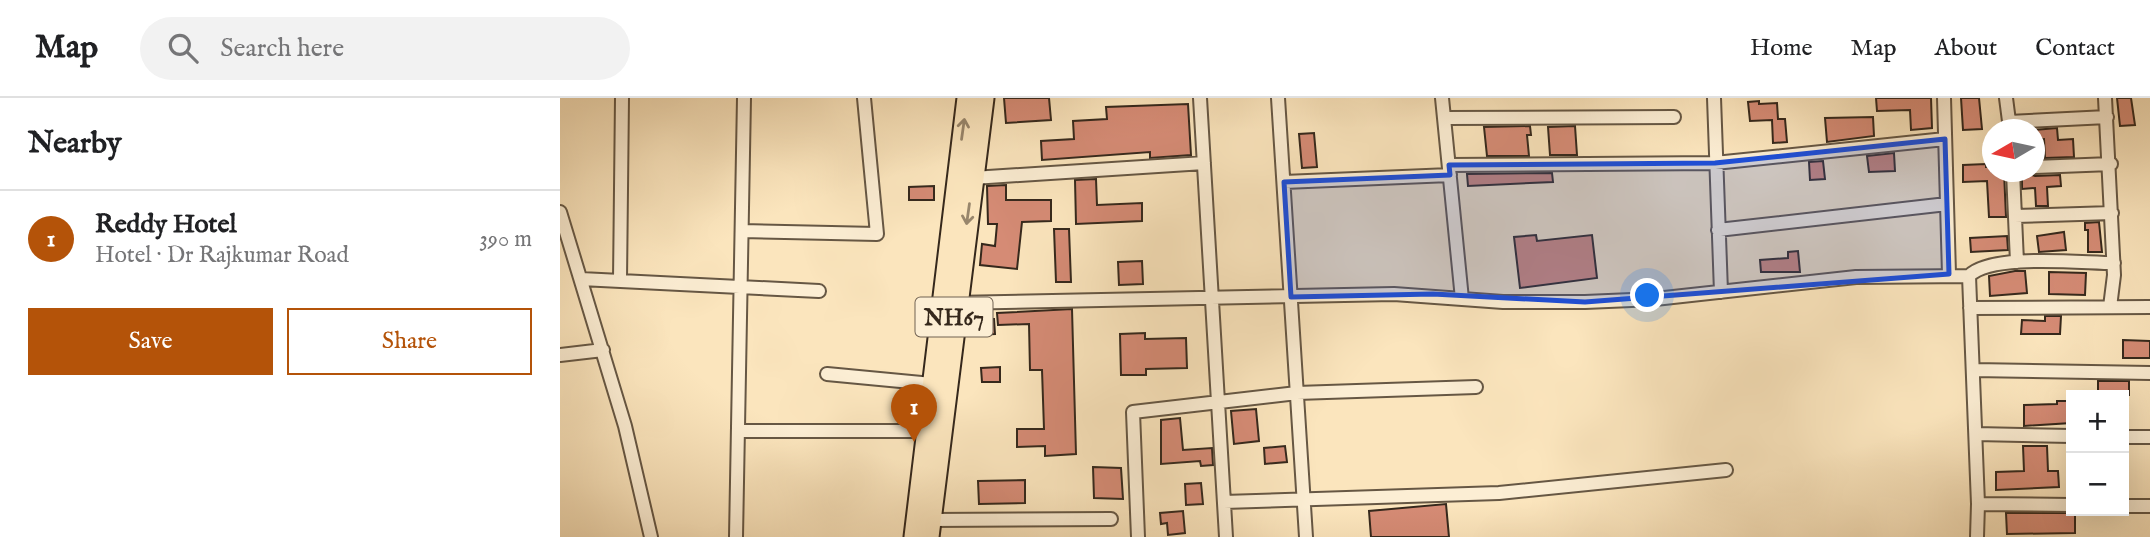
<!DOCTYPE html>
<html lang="en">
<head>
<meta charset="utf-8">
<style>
	:root { --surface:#fff; --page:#f2f2f2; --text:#202124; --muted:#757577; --line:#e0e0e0; --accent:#b45309 }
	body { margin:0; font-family:"IM FELL English",serif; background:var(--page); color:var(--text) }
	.controls { position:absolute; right:21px; bottom:21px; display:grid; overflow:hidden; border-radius:0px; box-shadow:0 7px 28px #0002 }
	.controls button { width:63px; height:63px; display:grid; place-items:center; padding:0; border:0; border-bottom:2px solid var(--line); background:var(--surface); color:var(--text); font:35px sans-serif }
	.compass { position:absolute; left:1422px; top:21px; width:63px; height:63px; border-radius:50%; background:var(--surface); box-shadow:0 7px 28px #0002; rotate:261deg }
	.you { position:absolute; left:1088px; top:198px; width:24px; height:24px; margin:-18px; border:5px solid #fff; border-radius:50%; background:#1a73e8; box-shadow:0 0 0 10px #1a73e833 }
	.badge { display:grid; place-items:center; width:46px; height:46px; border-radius:50%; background:var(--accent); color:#fff; font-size:23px; font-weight:700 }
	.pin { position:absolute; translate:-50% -58px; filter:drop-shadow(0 2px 4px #0008) }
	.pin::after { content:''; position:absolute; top:37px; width:24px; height:21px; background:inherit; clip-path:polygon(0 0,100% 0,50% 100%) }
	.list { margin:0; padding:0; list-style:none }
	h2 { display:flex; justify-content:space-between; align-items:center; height:91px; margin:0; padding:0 28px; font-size:30px }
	h2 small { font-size:23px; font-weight:400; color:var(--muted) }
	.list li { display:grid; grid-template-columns:46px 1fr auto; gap:21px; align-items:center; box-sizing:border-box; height:98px; padding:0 28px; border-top:2px solid var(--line) }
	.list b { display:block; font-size:26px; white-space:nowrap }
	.list p { margin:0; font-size:23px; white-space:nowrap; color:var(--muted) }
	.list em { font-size:23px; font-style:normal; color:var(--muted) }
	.actions { display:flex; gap:14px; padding:21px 28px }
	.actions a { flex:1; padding:16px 0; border:2px solid var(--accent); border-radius:0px; text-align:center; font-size:24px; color:var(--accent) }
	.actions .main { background:var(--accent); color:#fff }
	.icon { flex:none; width:38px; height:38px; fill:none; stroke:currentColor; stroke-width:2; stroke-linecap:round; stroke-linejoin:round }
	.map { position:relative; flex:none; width:1590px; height:439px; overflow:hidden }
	header { display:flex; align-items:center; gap:42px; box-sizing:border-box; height:98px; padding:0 35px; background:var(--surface); border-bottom:2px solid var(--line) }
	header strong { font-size:33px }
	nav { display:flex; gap:38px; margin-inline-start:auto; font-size:24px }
	.search { width:490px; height:63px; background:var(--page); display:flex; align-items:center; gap:18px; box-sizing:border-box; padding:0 24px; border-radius:38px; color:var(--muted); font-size:26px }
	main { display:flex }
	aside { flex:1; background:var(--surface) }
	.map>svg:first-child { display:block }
	.building { fill:#d58b75; stroke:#35281c; stroke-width:2 }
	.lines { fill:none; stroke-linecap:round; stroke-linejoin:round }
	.minor-casing { stroke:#665744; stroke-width:16 }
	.highway-casing { stroke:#35281c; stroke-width:23 }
	.minor { stroke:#fceed4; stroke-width:12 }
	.highway { stroke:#fbe5bd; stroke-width:19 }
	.oneway { stroke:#98866c }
	.marked { fill:#1d4ed8; fill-opacity:0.2; stroke:#1d4ed8; stroke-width:5; stroke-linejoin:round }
	.labels { text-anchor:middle; stroke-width:6; stroke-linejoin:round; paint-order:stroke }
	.shield { fill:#fceed4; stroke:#716353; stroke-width:2 }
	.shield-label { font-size:23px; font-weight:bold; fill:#35281c }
</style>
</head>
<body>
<header>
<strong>Map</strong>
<div class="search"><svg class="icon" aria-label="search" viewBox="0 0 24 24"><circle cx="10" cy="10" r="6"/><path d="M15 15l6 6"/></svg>Search here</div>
<nav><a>Home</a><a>Map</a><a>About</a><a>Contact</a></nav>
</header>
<main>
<aside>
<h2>Nearby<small></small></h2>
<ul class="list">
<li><span class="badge">1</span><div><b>Reddy Hotel</b><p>Hotel · Dr Rajkumar Road</p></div><em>390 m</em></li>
</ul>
<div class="actions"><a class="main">Save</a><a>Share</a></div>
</aside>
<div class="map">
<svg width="1590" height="439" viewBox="0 0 1590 439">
	<rect width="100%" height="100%" fill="#fbe5bd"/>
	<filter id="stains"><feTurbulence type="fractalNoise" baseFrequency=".00286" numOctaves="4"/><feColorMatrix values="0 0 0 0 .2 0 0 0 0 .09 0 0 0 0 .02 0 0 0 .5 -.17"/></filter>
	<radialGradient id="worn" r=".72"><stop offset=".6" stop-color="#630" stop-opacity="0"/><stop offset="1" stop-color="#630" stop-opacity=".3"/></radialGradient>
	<path class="building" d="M444 0H489L491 22 446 25Z
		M1316 0H1371L1372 30 1351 32 1350 12 1317 13Z
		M1401 0H1419L1422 31 1403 32Z
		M1557 0H1571L1575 27 1560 28Z
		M1199 3V6L1217 5 1218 21H1225L1227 44 1213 45 1212 22 1190 23 1188 4Z
		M628 6 631 57 590 60V54L482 62 481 43 514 41 513 23 547 21 546 9Z
		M1313 19 1314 38 1267 44 1265 20Z
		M970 28 971 37H967L969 58H927L924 29Z
		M1015 28 1017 57H990L988 29Z
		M1497 30 1498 42 1513 41 1514 59 1485 60 1484 41 1474 42V32Z
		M754 35 757 69 742 70 739 36Z
		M1334 55 1335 73 1309 74 1307 58Z
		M1263 63 1265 81 1250 82 1249 64Z
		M1426 66V69H1432V74H1444L1446 119H1429L1427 83 1403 84V67Z
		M1462 74 1475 78 1500 77 1501 88 1487 89 1488 108H1476L1475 90 1462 91Z
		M992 75 993 84 908 88 907 76Z
		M536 81 537 107 582 105V123L516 126 515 82Z
		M446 87V102H491V123L462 124 457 171 420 167 422 146 435 148 437 126H428L427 88Z
		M374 88V102H349V89Z
		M1539 124 1542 154H1528V132H1525V125Z
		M494 131H509L511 184H496Z
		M1504 134 1506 152 1479 154 1477 138Z
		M976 137 977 143 1032 137 1037 180 960 190 954 139Z
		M1447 138 1448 152 1411 154 1410 140Z
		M1238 153 1240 174H1201L1200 162 1228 160V154Z
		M582 163 583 186 559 187 558 164Z
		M1455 173H1465L1467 195 1430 198 1429 178Z
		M1489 174 1526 175 1525 197 1489 196Z
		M512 211 516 356 485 358V348L457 349V331H484L482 272H470L469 226 438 227 437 215Z
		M1485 218H1501L1500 236H1461L1462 222 1485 223Z
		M416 221H434L435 236 416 237Z
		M585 235V241L626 240 627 270 586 271V277H561L560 236Z
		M1563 242 1590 243V260H1563Z
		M440 269V284H422L421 270Z
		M1538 283H1569V297H1538Z
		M1497 303H1511V325L1464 328V307L1497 306Z
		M696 311 699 343 674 346 671 313Z
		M620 320 623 352 652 350 653 367 641 368 640 363 601 366V322Z
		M725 348 727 364 705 366 704 350Z
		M1463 348H1487L1488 373H1498L1499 389 1436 392V374L1464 373Z
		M533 369 561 370 563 401 534 400Z
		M465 382V405L419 406 418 383Z
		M641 385 643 406 626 407 625 386Z
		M886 406 889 439H811L809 413Z
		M623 413 625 435 608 437 607 425 601 426 600 415Z
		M1446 415H1515V435L1447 436Z"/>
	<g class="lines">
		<defs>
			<path id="minor" d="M640 0 666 439
				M718 0 746 439
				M882 0 902 201
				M1154 0 1161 194
				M1384 0 1389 176
				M1446 0 1450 31
				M1545 0 1554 177 1550 209
				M884 20 1114 19
				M1449 24 1547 19
				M889 67 1155 65 1385 41
				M1475 69 1551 66
				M1453 74 1457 164
				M413 80 644 65
				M724 84 890 77
				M0 114 65 328 91 439
				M1455 118 1552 115
				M1158 132 1387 106
				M182 133 317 136 304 0
				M1409 178C1431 155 1521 165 1554 165
				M21 181 259 193
				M60 182 62 0
				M393 205 834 196 943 204H1025L1095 201 1296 179 1409 178 1418 406 1417 439
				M1410 210 1590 209
				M0 257 43 252
				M1414 272 1590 275
				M267 276 372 286
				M178 333H366
				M1416 336 1511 338
				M1564 339H1590
				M664 404 939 395 1166 372
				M1418 406 1511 407
				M1564 408H1590
				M371 422 551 421
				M176 439 184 0
				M578 439 573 314 737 295 916 289"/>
			<path id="highway" d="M354 439 407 0
				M369 439 424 0"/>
		</defs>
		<use href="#minor" class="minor-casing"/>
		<use href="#highway" class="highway-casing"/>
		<use href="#minor" class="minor"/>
		<use href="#highway" class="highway"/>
	</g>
	<defs><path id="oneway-shaft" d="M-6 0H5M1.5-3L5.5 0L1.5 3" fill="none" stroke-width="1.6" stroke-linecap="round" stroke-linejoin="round" transform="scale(1.75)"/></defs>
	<g class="oneway">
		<use href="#oneway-shaft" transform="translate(403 31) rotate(-82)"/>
		<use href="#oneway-shaft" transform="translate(408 116) rotate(98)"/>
	</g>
	<path class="marked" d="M1385 41 1389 176 1025 204 873 196 731 199 724 84 890 77 889 67 1155 65Z"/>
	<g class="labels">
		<rect class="shield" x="355.5" y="199.5" width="77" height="39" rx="5"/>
		<g class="shield-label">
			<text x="394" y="227">NH67</text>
		</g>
	</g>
	<rect width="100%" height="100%" filter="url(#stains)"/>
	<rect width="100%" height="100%" fill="url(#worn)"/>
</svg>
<div class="controls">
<button>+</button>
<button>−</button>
</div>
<svg class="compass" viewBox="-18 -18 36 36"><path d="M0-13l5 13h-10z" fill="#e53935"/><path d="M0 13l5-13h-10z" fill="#757577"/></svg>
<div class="you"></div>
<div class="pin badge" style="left:354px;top:344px">1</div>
</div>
</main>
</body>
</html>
